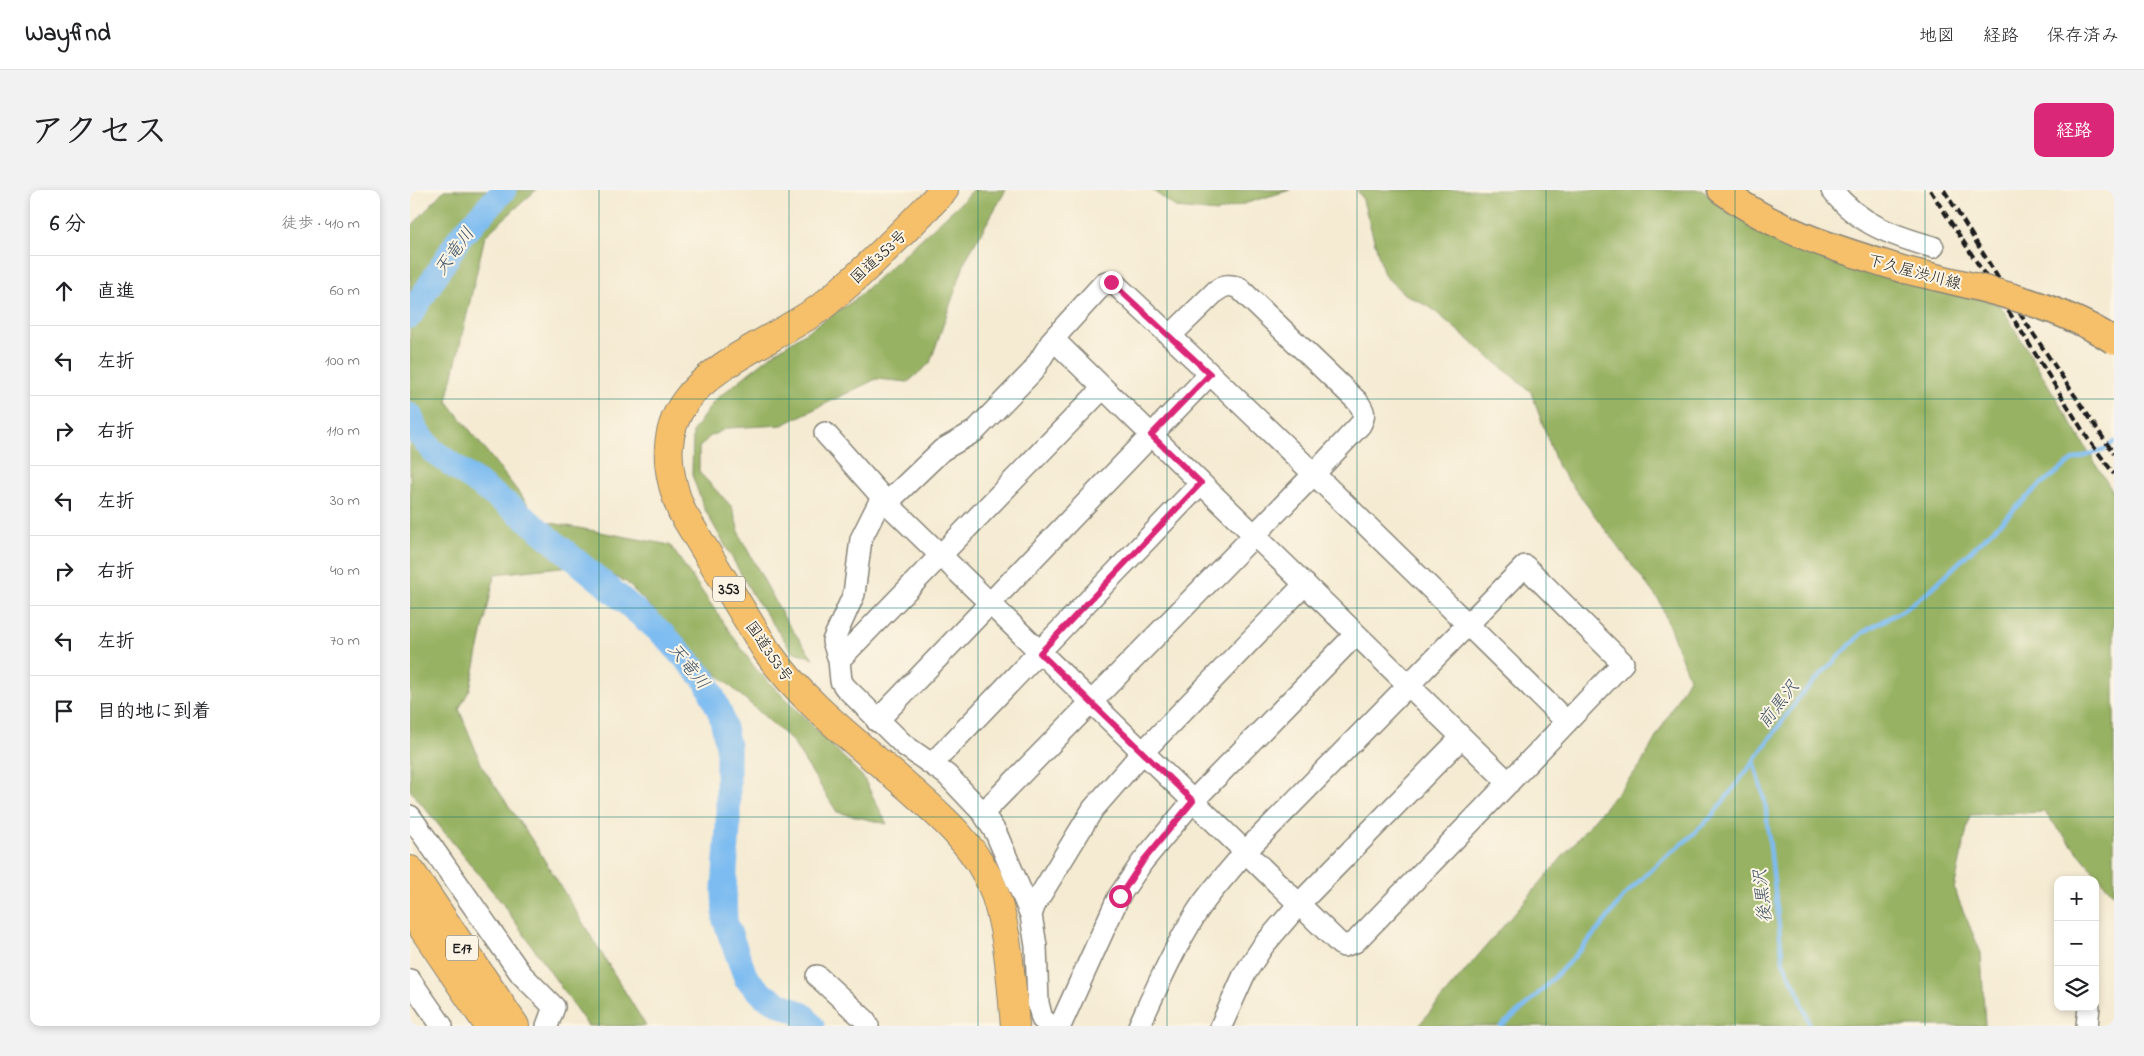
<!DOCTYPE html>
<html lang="ja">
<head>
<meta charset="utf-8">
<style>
	:root { --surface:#fff; --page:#f2f2f2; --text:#202124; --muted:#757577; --line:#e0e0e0; --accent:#db2777 }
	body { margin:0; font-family:"Indie Flower","Klee One",sans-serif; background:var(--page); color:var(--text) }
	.controls { position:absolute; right:15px; bottom:15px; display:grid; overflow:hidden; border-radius:10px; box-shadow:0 2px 8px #0003 }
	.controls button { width:45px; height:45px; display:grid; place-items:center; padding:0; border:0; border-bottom:1px solid var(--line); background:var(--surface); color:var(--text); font:25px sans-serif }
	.stop { position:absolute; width:15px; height:15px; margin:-11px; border:4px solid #db2777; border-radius:50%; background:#fff }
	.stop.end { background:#db2777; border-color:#fff; box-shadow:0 1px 5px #0008 }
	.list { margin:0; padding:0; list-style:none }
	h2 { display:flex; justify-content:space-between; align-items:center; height:65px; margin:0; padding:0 20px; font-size:21px }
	h2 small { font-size:16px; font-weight:400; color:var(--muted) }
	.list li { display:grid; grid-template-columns:32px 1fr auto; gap:15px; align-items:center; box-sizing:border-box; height:70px; padding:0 20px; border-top:1px solid var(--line) }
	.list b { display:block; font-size:19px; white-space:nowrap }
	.list em { font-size:16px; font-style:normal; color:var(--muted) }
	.icon { flex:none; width:28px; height:28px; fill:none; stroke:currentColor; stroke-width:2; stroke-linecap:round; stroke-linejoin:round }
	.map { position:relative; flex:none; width:1704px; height:836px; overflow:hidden; border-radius:10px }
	header { display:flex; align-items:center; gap:30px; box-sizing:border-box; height:70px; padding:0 25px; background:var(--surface); border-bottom:1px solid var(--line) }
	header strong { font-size:24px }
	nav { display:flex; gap:28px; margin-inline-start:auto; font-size:18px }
	.intro { display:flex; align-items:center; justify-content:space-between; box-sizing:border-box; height:120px; padding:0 30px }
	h1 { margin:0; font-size:35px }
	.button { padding:12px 22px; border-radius:10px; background:var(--accent); color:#fff; font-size:18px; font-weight:700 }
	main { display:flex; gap:30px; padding:0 30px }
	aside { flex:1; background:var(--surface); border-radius:10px; box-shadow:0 2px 8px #0003 }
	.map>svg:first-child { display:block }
	.forest { fill:#98b264; stroke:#5a6740 }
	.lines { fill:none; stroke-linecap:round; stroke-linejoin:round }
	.stream { stroke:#7dbcf1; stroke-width:4.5 }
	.river { stroke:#7dbcf1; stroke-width:25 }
	.minor-casing { stroke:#888478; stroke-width:24 }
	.major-casing { stroke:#888478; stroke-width:29 }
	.highway-casing { stroke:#888478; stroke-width:30 }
	.minor { stroke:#fff; stroke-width:21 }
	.major { stroke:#f6c06b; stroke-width:26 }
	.highway { stroke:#f6c06b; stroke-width:28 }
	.rail { stroke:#1c1c1c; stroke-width:4; stroke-dasharray:8 4; stroke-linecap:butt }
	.major-bridge-casing { stroke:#888478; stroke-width:29; stroke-linecap:butt }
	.major-bridge { stroke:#f6c06b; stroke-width:26 }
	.route { stroke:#db2777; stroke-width:6 }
	.grid { fill:none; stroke:#0f766e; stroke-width:1; stroke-opacity:0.55 }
	.labels { text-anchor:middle; stroke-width:4; stroke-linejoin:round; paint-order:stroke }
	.shield { fill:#fcf5e5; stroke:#5f5d58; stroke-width:1 }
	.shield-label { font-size:15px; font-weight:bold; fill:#1c1c1c }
	.street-label { font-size:16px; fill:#1c1c1c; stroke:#fcf5e5 }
	.water-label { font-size:18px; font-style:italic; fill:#3e5467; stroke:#fcf5e5 }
</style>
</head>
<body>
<header>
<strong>Wayfind</strong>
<nav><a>地図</a><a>経路</a><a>保存済み</a></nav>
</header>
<div class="intro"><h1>アクセス</h1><a class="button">経路</a></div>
<main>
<aside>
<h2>6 分<small>徒歩 · 410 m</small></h2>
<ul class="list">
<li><svg class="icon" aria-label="ahead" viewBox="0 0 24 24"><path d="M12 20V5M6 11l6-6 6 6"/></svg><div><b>直進</b></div><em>60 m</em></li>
<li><svg class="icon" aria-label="left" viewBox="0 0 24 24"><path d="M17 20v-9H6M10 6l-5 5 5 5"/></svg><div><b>左折</b></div><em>100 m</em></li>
<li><svg class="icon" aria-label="right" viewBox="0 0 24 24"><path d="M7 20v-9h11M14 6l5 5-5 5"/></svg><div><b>右折</b></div><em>110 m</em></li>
<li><svg class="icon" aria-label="left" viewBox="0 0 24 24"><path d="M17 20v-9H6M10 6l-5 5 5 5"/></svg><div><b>左折</b></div><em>30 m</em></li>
<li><svg class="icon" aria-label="right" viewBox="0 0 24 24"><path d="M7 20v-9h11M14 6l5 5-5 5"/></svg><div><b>右折</b></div><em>40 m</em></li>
<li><svg class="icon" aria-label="left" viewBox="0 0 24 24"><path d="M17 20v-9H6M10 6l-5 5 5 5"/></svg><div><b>左折</b></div><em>70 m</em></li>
<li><svg class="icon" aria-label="arrive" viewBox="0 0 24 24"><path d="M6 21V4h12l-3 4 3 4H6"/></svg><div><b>目的地に到着</b></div></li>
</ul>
</aside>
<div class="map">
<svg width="1704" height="836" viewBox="0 0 1704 836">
	<rect width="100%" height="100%" fill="#fcf5e5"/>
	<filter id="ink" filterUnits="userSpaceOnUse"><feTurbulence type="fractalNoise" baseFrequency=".02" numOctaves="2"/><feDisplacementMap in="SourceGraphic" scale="10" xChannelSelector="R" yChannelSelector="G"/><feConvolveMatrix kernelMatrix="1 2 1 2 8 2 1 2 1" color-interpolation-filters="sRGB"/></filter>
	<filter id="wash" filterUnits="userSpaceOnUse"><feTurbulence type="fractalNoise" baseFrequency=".0096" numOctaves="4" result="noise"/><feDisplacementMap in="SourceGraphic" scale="20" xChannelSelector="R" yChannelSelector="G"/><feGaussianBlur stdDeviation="1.12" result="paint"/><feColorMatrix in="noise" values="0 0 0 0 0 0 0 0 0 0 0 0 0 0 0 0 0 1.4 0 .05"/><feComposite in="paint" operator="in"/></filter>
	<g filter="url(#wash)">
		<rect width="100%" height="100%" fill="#f5ebd3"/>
		<path class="forest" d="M34 0H126L75 46 37 211 131 331 260 355 345 478 453 587 477 634 427 622 382 551 308 485 216 392 179 374 85 384 60 499 49 519 73 578 124 653 236 836H178L92 713 0 600V38Z
			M562 0H596L556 69 520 173 498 192 466 189 372 235 317 238 299 247 289 258V282L322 317 331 348 376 431 403 468 382 461 344 407 294 318 282 285 283 241 305 210 363 164 443 111 556 8Z
			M742 0H880L807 22 767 18Z
			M947 0H1293L1300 6 1590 115 1704 304V705L1634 622 1560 625 1544 699 1571 763 1575 836H1008L1230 576 1279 488 1250 412 1148 277 1121 202 1021 118 993 103 974 85 952 7Z"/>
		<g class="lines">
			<path class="stream" d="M1344 570 1355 612 1373 772 1389 804 1400 836
				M1091 836 1118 814 1163 768 1193 734 1215 705 1251 670 1278 649 1302 626 1338 579 1391 505 1452 443 1495 419 1518 402 1631 294 1663 270 1695 259 1704 252"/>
			<path class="river" d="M0 126 50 47 94 0
				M0 225 7 242 23 261 109 323 199 398 255 446 296 491 311 525 318 556V639L314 698 315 731 336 788 354 806 393 825 402 836"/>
		</g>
	</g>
	<g filter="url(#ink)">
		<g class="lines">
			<defs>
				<path id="minor" d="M1422 0C1448 34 1484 46 1523 57
					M643 149 1099 593
					M415 243 472 307 451 349 444 404 423 451 429 470
					M467 531 800 184
					M522 574 791 293
					M573 623 903 285 950 235C956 225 954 220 947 211L829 98C819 94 815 95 806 101L760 146
					M0 626 111 784 144 817 137 836
					M621 725 625 714 683 619 732 563 895 394
					M407 786 455 830 458 836
					M0 790 32 836
					M642 836 632 829 628 813 626 756 621 725 586 643 573 623 537 585 494 555 435 497 431 491 429 470 693 198
					M650 836 709 706 733 671 783 611 946 444
					M729 836C747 797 764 758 787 722 800 701 819 682 835 662L1115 376 1213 473C1124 567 1035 659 945 752L934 756 930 754 482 318 480 312 483 307 532 260 565 241 623 181 643 149 694 93 697 92 705 94C858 237 1007 385 1157 532
					M811 836 834 785 853 756 889 714 1052 547
					M1677 836 1679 817"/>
				<path id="major" d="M1311 0C1369 43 1428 59 1495 80"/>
				<path id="highway" d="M534 0C505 30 476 60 445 88 433 98 422 109 410 118 330 173 220 196 272 322L356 460C394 514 449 554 498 597 532 627 568 658 584 701 599 744 601 791 605 836
					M0 680 105 836
					M0 719 79 836"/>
			</defs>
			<use href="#minor" class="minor-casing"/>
			<use href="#major" class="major-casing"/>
			<use href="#highway" class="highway-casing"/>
			<use href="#minor" class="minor"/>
			<use href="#major" class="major"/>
			<use href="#highway" class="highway"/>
			<path class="rail" d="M1520 0 1608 136 1678 249 1704 284
				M1534 0 1616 133 1704 264"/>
			<defs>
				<path id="major-bridge" d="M1495 80C1562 96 1646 112 1704 151"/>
			</defs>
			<use href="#major-bridge" class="major-bridge-casing"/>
			<use href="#major-bridge" class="major-bridge"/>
		</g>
	</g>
	<g class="lines" filter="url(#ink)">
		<path class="route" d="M701 92 800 184 741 245 791 293 630 463 783 611 733 671 710 706"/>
	</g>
	<path class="grid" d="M189 0V836M379 0V836M568 0V836M757 0V836M947 0V836M1136 0V836M1325 0V836M1515 0V836M0 209H1704M0 418H1704M0 627H1704"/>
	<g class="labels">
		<g class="shield">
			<rect x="303" y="386.5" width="32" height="25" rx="4"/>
			<rect x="36" y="745.5" width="32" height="25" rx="4"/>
		</g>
		<g class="shield-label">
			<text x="319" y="404">353</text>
			<text x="52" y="763">E17</text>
		</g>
		<g class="street-label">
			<text transform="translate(468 66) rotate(-43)" y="6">国道353号</text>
			<text transform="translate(1505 81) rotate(15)" y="6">下久屋渋川線</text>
			<text transform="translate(360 461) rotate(55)" y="6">国道353号</text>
		</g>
		<g class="water-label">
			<text transform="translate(44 61) rotate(-54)" y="6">天竜川</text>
			<text transform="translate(279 476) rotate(51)" y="6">天竜川</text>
			<text transform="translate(1368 514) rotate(-52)" y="6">前黒沢</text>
			<text transform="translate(1352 706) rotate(-96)" y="6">後黒沢</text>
		</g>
	</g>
</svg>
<div class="controls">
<button>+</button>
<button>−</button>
<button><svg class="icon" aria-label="layers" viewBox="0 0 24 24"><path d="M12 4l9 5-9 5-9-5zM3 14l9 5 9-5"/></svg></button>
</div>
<div class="stop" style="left:710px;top:706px"></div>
<div class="stop end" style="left:701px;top:92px"></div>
</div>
</main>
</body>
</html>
